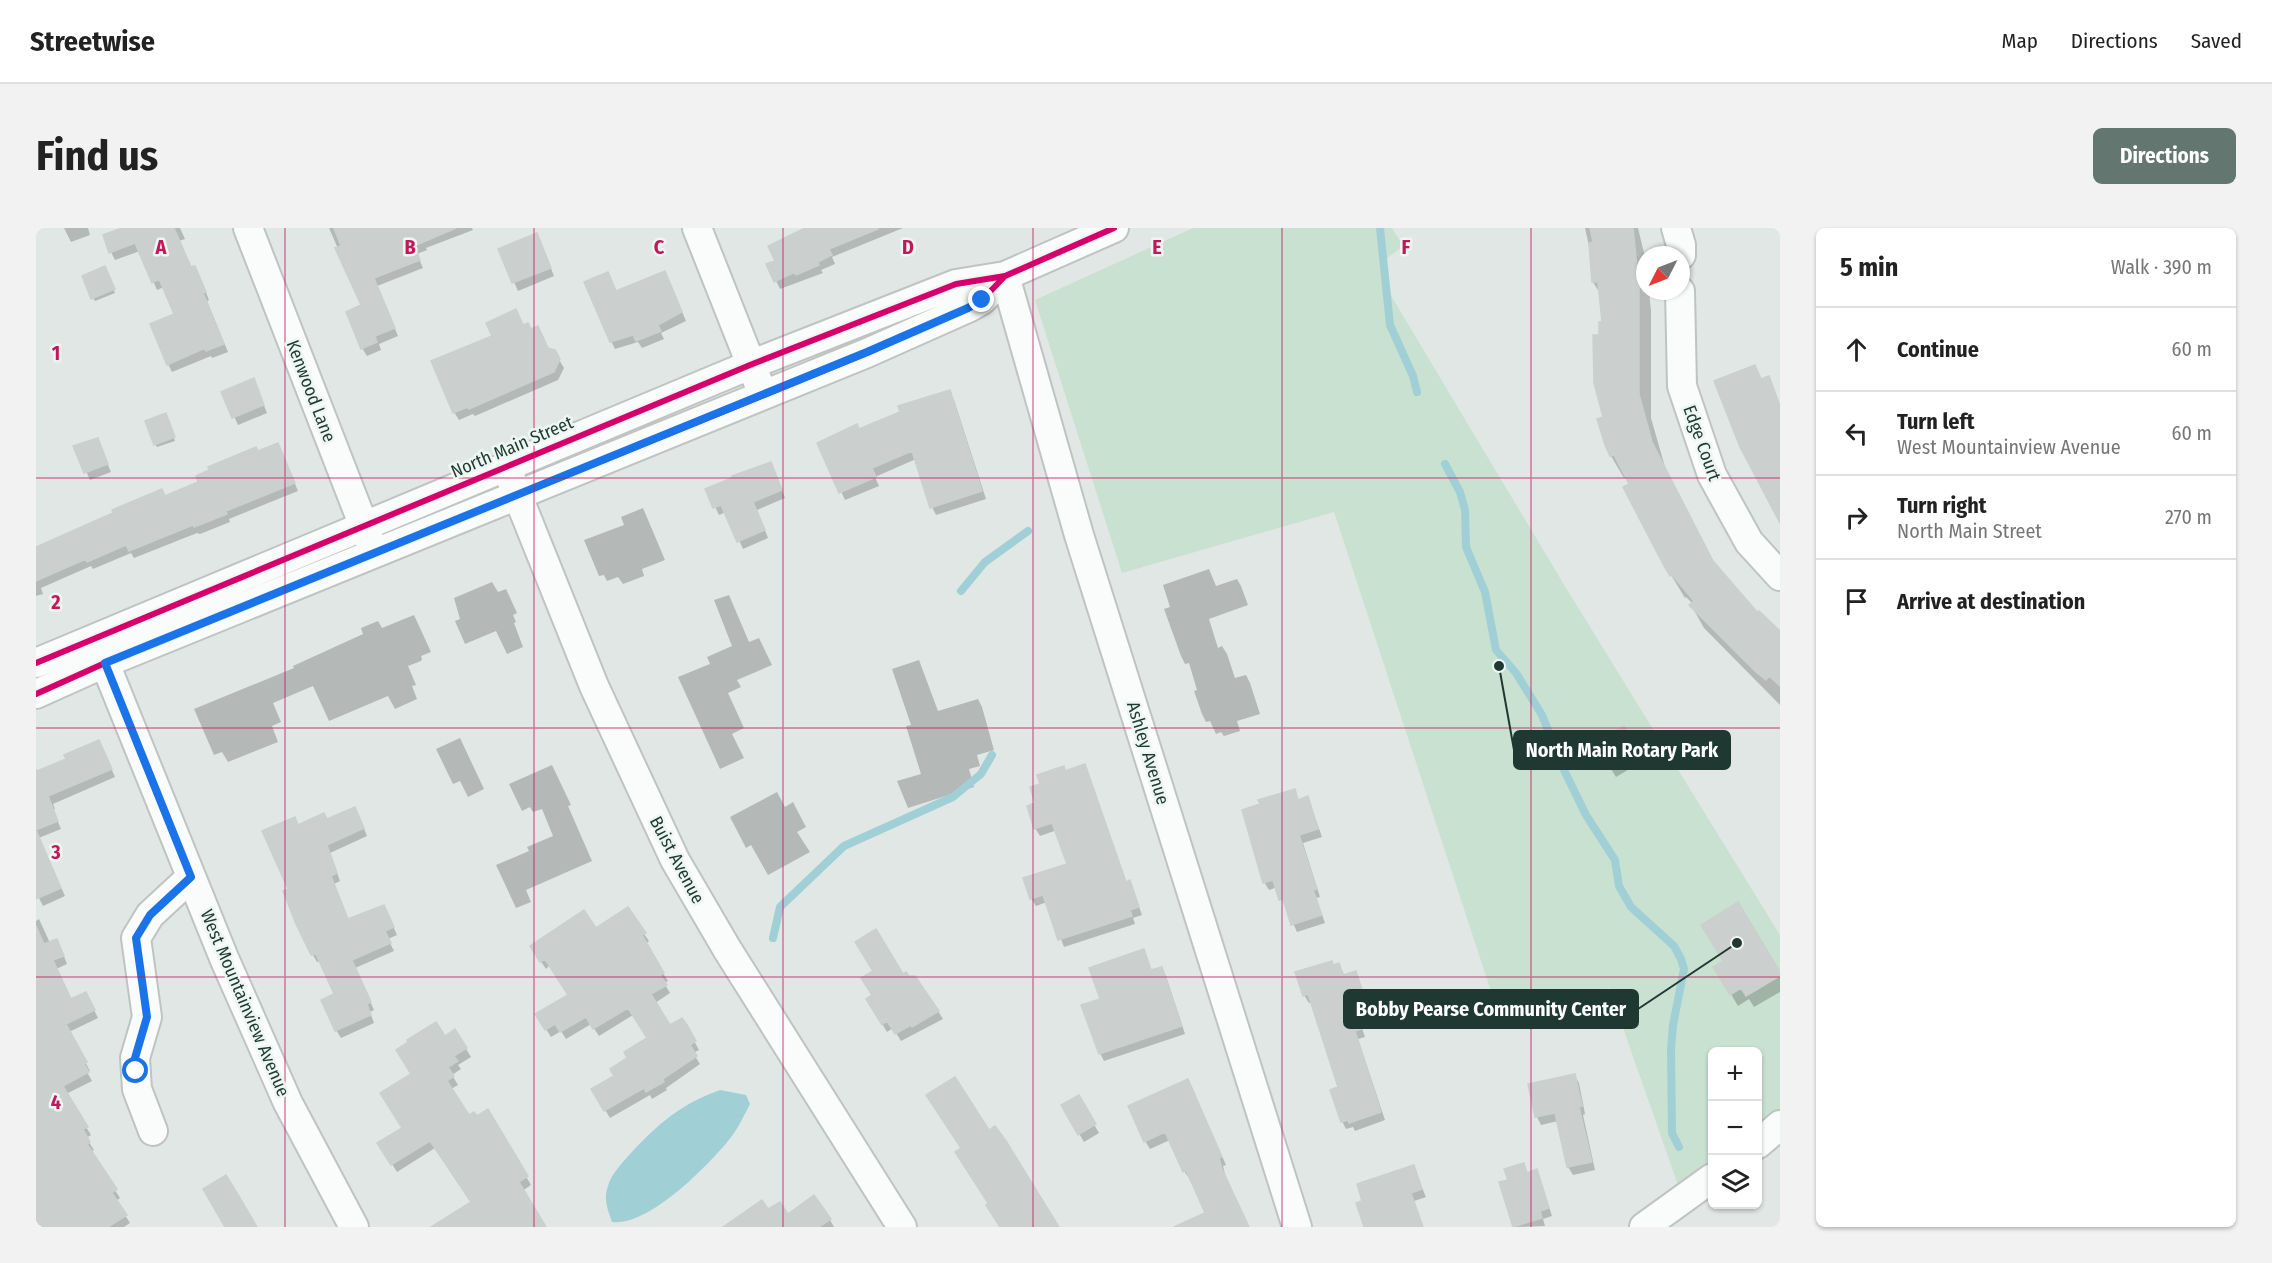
<!DOCTYPE html>
<html lang="en">
<head>
<meta charset="utf-8">
<style>
	:root { --surface:#fff; --page:#f2f2f2; --text:#222; --muted:#767676; --line:#e0e0e0; --accent:#637670 }
	body { margin:0; font-family:"Fira Sans Condensed",sans-serif; background:var(--page); color:var(--text) }
	.controls { position:absolute; right:18px; bottom:18px; display:grid; overflow:hidden; border-radius:9px; box-shadow:0 2px 4px #0004 }
	.controls button { width:54px; height:54px; display:grid; place-items:center; padding:0; border:0; border-bottom:2px solid var(--line); background:var(--surface); color:var(--text); font:30px sans-serif }
	.compass { position:absolute; left:1600px; top:18px; width:54px; height:54px; border-radius:50%; background:var(--surface); box-shadow:0 2px 4px #0004; rotate:228deg }
	.stop { position:absolute; width:18px; height:18px; margin:-14px; border:4px solid #1a73e8; border-radius:50%; background:#fff }
	.stop.end { background:#1a73e8; border-color:#fff; box-shadow:0 2px 6px #0008 }
	.list { margin:0; padding:0; list-style:none }
	h2 { display:flex; justify-content:space-between; align-items:center; height:78px; margin:0; padding:0 24px; font-size:26px }
	h2 small { font-size:20px; font-weight:400; color:var(--muted) }
	.list li { display:grid; grid-template-columns:39px 1fr auto; gap:18px; align-items:center; box-sizing:border-box; height:84px; padding:0 24px; border-top:2px solid var(--line) }
	.list b { display:block; font-size:22px; white-space:nowrap }
	.list p { margin:0; font-size:20px; white-space:nowrap; color:var(--muted) }
	.list em { font-size:20px; font-style:normal; color:var(--muted) }
	.icon { flex:none; width:33px; height:33px; fill:none; stroke:currentColor; stroke-width:2; stroke-linecap:round; stroke-linejoin:round }
	.map { position:relative; flex:none; width:1744px; height:999px; overflow:hidden; border-radius:9px }
	header { display:flex; align-items:center; gap:36px; box-sizing:border-box; height:84px; padding:0 30px; background:var(--surface); border-bottom:2px solid var(--line) }
	header strong { font-size:28px }
	nav { display:flex; gap:33px; margin-inline-start:auto; font-size:21px }
	.intro { display:flex; align-items:center; justify-content:space-between; box-sizing:border-box; height:144px; padding:0 36px }
	h1 { margin:0; font-size:42px }
	.button { padding:15px 27px; border-radius:9px; background:var(--accent); color:#fff; font-size:21px; font-weight:700 }
	main { display:flex; gap:36px; padding:0 36px }
	aside { flex:1; background:var(--surface); border-radius:9px; box-shadow:0 2px 4px #0004 }
	.map>svg:first-child { display:block }
	.green { fill:#c9e1d0 }
	.water { fill:#a0d0d6 }
	.shadow { fill:#0003 }
	.lines { fill:none; stroke-linecap:round; stroke-linejoin:round }
	.stream { stroke:#a0d0d6; stroke-width:8 }
	.building { fill:#cbd0ce; stroke:#c9d0cd; stroke-width:1.5 }
	.minor-casing { stroke:#bec4c1; stroke-width:32 }
	.minor { stroke:#fafbfb; stroke-width:28 }
	.cycleway-casing { stroke:#eef6f2; stroke-width:10 }
	.cycleway { stroke:#d6006c; stroke-width:6 }
	.route { stroke:#1a73e8; stroke-width:8 }
	.grid { fill:none; stroke:#c2185b; stroke-width:1.5; stroke-opacity:0.55 }
	.labels { text-anchor:middle; stroke-width:5; stroke-linejoin:round; paint-order:stroke }
	.street-label { font-size:18px; fill:#1f3932; stroke:#eef6f2 }
	.grid-label { font-size:20px; text-anchor:middle; font-weight:bold; fill:#c2185b; stroke:#eef6f2; stroke-width:5; stroke-linejoin:round; paint-order:stroke }
	.leader { fill:none; stroke:#1f3932; stroke-width:2 }
	.callout-dot { fill:#1f3932; stroke:#eef6f2; stroke-width:2 }
	.callout { fill:#1f3932; stroke:#1f3932; stroke-width:2 }
	.callout-label { font-size:20px; text-anchor:middle; font-weight:bold; fill:#fff }
</style>
</head>
<body>
<header>
<strong>Streetwise</strong>
<nav><a>Map</a><a>Directions</a><a>Saved</a></nav>
</header>
<div class="intro"><h1>Find us</h1><a class="button">Directions</a></div>
<main>
<div class="map">
<svg width="1744" height="999" viewBox="0 0 1744 999">
	<rect width="100%" height="100%" fill="#e1e7e4"/>
	<path class="green" d="M1157 0H1356L1367 18 1346 34 1351 61 1530 360 1744 707V881L1722 900V824H1676V932L1642 957 1573 760 1465 794 1298 284 1086 345 999 72Z"/>
	<path class="water" d="M684 862 710 867 714 876C709 886 703 898 696 908 675 935 613 999 576 994 572 982 567 971 572 958 575 946 587 934 595 925 623 895 645 876 684 862Z"/>
	<path class="shadow" d="M28 0H52L54 7 35 14Z
		M91 0H144L149 11 143 13 155 41 158 39 163 47 173 72 171 73 192 124 176 130 175 128 136 144 132 136 140 87 128 59 121 62 104 23 79 32 75 24Z
		M293 0H436L437 2 390 20 391 22 381 26 387 40 341 58 362 108 343 116 345 122 331 128 326 120 327 78Z
		M772 0H867L796 29 799 36 785 42 787 45 744 61 732 37 741 33Z
		M1549 0H1602L1609 29V63H1613L1615 83V190L1629 239 1679 338 1722 387 1744 405V477L1668 400 1655 377 1657 376 1650 369 1649 370 1629 337 1595 257 1591 250H1588L1575 228 1569 190 1565 109 1568 96 1565 67 1557 54 1555 27Z
		M505 15 518 48 482 63 464 22Z
		M70 43 79 65 59 73 57 70Z
		M633 53 650 93 625 105 628 111 606 120 602 114 579 121 575 113 581 65Z
		M487 99 512 121 518 123 528 140 522 152 439 188 437 186 423 192 418 184 458 109Z
		M221 160 231 185 202 197 187 164Z
		M914 164 918 172 950 271 900 287 896 279 880 231 839 249 843 258 809 272 783 215 823 203Z
		M131 190 139 213 121 219 119 216Z
		M61 211 75 244 54 252 39 219Z
		M222 225H246L262 263 193 291 194 294 164 306 161 305 98 330 95 325 57 341 55 338 5 360 7 366 0 368V321L164 254Z
		M739 244 749 270 721 282 732 310 707 321 690 284 683 287 671 262 698 251Z
		M607 280 629 332 606 341 608 348 587 356 582 349 571 353 568 347 563 348 548 312 588 297 585 289Z
		M1173 341 1180 358 1201 351 1205 358 1212 377 1173 391 1182 420 1186 418 1191 426 1199 450 1210 447 1214 455 1224 486 1201 493 1204 503 1188 508 1185 504 1180 506 1174 493 1170 494 1166 486 1158 463 1161 462 1153 435 1149 436 1145 428 1128 381 1134 379 1127 357Z
		M456 354 462 364 470 361 481 385 477 387 480 394 478 395 487 419 471 426 460 403 429 416 419 393 424 391 418 370Z
		M693 367 713 414 723 410 736 437 701 452 705 459 692 465 708 500 696 506 708 530 684 541 642 449 674 436 671 429 696 418 678 372Z
		M378 387 395 424 385 428 386 431 385 433 372 438 380 457 376 458 381 471 359 481 352 468 293 493 277 458 237 475 245 494 236 498 242 514 192 534 186 524 178 527 158 481 258 440 257 438 327 406 325 400 342 393 346 400Z
		M883 432 902 483 942 471 946 479 958 522 941 527 944 538 933 541 938 559 872 580 861 553 885 546 870 498 875 497 856 441Z
		M1588 500 1607 533 1580 549 1560 516Z
		M424 510 448 561 432 569 424 553 417 556 400 521Z
		M63 513 79 549 17 576 19 581 17 582 25 601 0 611V545L32 532Z
		M516 537 535 577 532 578 556 633 490 662 495 674 480 680 460 637 493 623 491 619 517 608 506 581 497 584 494 579 486 583 473 556Z
		M1049 538 1091 661 1094 654 1106 687 1097 690 1099 696 1028 719 1011 674 1000 678 995 670 1033 637 1021 602 1004 608 999 600 1001 576 1006 557 1027 539 1030 544Z
		M1258 563 1263 573 1272 570 1286 609 1267 615 1284 669 1280 670 1289 695 1261 704 1241 659 1233 662 1228 654Z
		M741 564 749 579 757 574 761 582 770 599 761 604 774 624 732 647 715 617 710 620 694 589Z
		M323 588 331 608 294 625 304 653 298 656 312 692 352 687 361 707 352 711 358 723 319 740 338 782 334 784 338 795 305 810 300 802V767L285 733 281 734 277 727 254 662 262 598Z
		M0 639 17 641 29 668 7 678 0 664Z
		M3 691 14 715 25 721 31 736 20 741 35 773 54 774 62 790 33 804 54 843 51 844 56 853 30 866 55 907 50 910 58 922 54 924 84 970 80 973 94 995 88 999H1L0 997V693Z
		M560 702 608 706 613 713 609 716 632 753 628 755 634 765 619 775 633 799 650 798 663 822 657 825 664 836 630 860 631 862 616 871 614 867 574 890 557 862 580 849 613 811 597 787 563 808 555 796 530 811 525 803 515 809 501 787 534 767 514 737 510 741 500 726Z
		M1107 723 1116 744 1125 740 1130 748 1149 806 1068 833 1064 825 1066 772Z
		M1303 737 1309 748 1320 745 1332 776 1319 780 1329 809 1322 811 1349 892 1319 903 1317 899 1310 901 1306 893 1304 860 1276 774 1273 775 1268 767 1298 738Z
		M1679 739 1744 747V764L1718 779 1713 771 1702 778Z
		M866 748 902 783 907 791 865 813 857 800 851 804 832 772Z
		M419 803 435 829 422 837 425 841 416 847 422 857 415 861 432 889 441 890 451 883 495 957 486 963 510 999H405L436 975 399 920 361 944 343 915 367 901 377 846 408 810Z
		M1538 847 1543 855 1549 886 1547 887 1559 942 1537 947 1532 939 1522 893 1505 897 1501 889 1494 857Z
		M1156 861 1190 937 1187 938 1190 950 1212 999H1172L1171 986 1155 949 1153 950 1148 943 1134 912 1114 921 1109 913Z
		M1042 869 1063 905 1048 914 1027 878Z
		M1487 936 1492 946 1500 943 1504 951 1516 988 1507 991 1509 998 1479 999 1465 955 1473 953Z
		M1377 939 1390 969 1378 973 1387 999H1330Z
		M732 983 794 992 798 999H693Z"/>
	<g class="lines">
		<path class="stream" d="M1344 0 1354 97 1377 148 1381 164
			M1409 236 1424 264 1429 282 1430 319 1449 364 1460 422 1480 445 1506 487 1528 542 1550 587 1579 632 1583 658 1595 679 1638 718 1645 731 1648 741 1637 797 1635 821 1636 905 1643 919
			M925 363 949 334 992 303
			M737 710 744 679 808 618 917 569 945 546 956 527"/>
	</g>
	<path class="building" d="M86 0H138L155 39 159 38 170 64 167 65 188 116 170 123 169 120 131 137 114 96 138 86 123 51 116 55 99 15 73 25 67 7Z
		M298 0H420L378 18 384 32 338 50 359 100 339 108 341 114 325 121 310 84 325 77 299 20 305 18Z
		M769 0H842V1L793 21 796 27 782 34 783 37 760 47 759 44 738 54 730 36 739 33 732 18Z
		M1554 0H1597L1603 59V166L1616 214 1677 333 1722 385 1723 383 1744 403V458L1733 448 1730 452 1720 444 1653 377 1658 373 1636 347 1634 348 1628 338 1587 259 1593 256 1578 227 1574 228 1569 217 1561 191 1567 189 1558 155 1557 107H1563V94H1566L1562 54H1556L1553 15 1557 14Z
		M501 5 515 40 476 55 462 21Z
		M69 38 79 61 55 71 46 48Z
		M629 43 646 84 622 97 625 103 600 113 597 107 574 114 548 54 572 44 580 63Z
		M480 81 487 97 492 95 495 101 502 98 512 120 519 122 524 131 518 144 433 181 432 179 417 185 395 133 456 108 450 95Z
		M1719 137 1725 151 1733 148 1744 178V295L1704 219 1678 153Z
		M218 150 228 177 196 190 185 164Z
		M914 162 946 263 894 280 876 223 836 240 840 249 803 265 781 215 821 196 823 201 864 184 862 178Z
		M130 185 139 209 118 217 109 193Z
		M62 210 72 236 48 245 37 218Z
		M242 215 259 255 190 283 191 286 158 299 157 297 93 323 90 317 51 334 50 331 0 353V319L77 285 76 282 126 261 129 268 162 254 160 248 173 242 172 239 220 219 222 223Z
		M735 234 746 262 717 274 729 302 701 314 685 277 677 280 669 261 696 250V248Z
		M1588 498 1604 525 1574 542 1558 515Z
		M63 512 76 541 12 568 22 593 0 602V541L1 543 30 531 28 527Z
		M1049 536 1090 654 1094 652 1103 679 1094 682 1096 688 1022 712 1007 667 994 671 987 650 1031 636 1016 595 998 601 991 578 999 575 994 559 1004 556 1001 547 1028 538 1029 543Z
		M1259 561 1262 572 1272 568 1282 601 1263 607 1281 661 1277 662 1286 687 1255 697 1247 671 1243 672 1237 652 1227 655 1206 582 1224 576 1222 572Z
		M319 579 328 600 291 617 301 645 295 648 312 691 348 677 358 699 349 703 355 715 316 732 335 774 331 776 335 787 299 803 285 772 298 766 280 726 275 727 260 696 247 663 252 661 226 603 259 589 262 597 288 585 291 591Z
		M0 602 25 660 0 671Z
		M1702 674 1744 744V748L1710 768 1705 760 1694 767 1677 739 1687 733 1665 697Z
		M592 679 610 705 606 707 628 745 624 747 631 757 615 766 634 797 646 790 651 797 660 813 654 817 661 828 627 851 628 854 610 864 608 860 568 883 555 861 578 848 574 841 591 830 588 824 611 810 592 780 557 801 550 789 524 804 519 796 509 802 499 786 532 767 509 731 504 734 494 718 548 682 560 700Z
		M0 698 8 716 21 711 28 728 17 732 35 771 50 764 59 782 30 796 51 834 48 836 53 844 27 858 52 899 47 901 54 914 51 916 81 961 76 965 91 987 72 999H0Z
		M840 701 867 746 870 744 873 748H879L903 783 876 799 875 797 859 806 851 793 846 797 830 771 836 767 825 750 837 743 819 714Z
		M1108 721 1115 742 1126 739 1146 798 1063 826 1045 777 1064 771 1053 740Z
		M1296 733 1297 737 1303 735 1307 747 1320 743 1328 768 1316 772 1326 801 1319 803 1345 884 1313 895 1312 892 1305 894 1294 862 1302 859 1272 766 1267 768 1259 744Z
		M400 794 409 808 419 801 431 820 418 828 422 833 412 839 418 848 411 853 433 887 438 884 441 888 452 881 492 948 483 954 510 999H395L435 974 409 935 394 913 355 937 341 915 366 900 344 865 375 846 360 822 372 814 371 812Z
		M1539 846 1546 878 1543 879 1556 934 1531 939 1519 885 1499 889 1492 856Z
		M919 849 953 902 959 898 970 913 1023 999H964L950 977 952 975 919 924 925 920 890 867Z
		M1152 851 1186 929 1183 930 1186 941 1213 999H1138L1169 985 1150 942 1147 944 1129 904 1108 914 1092 878Z
		M1043 867 1060 896 1042 907 1025 877Z
		M1488 935 1491 945 1501 941 1513 980 1504 983 1506 990 1477 999 1463 954 1472 952 1468 941Z
		M1378 937 1386 961 1375 965 1387 999H1328L1320 975 1326 973 1321 956Z
		M190 947 204 970 221 999H189L167 961Z
		M778 967 795 991 783 999H687L726 972 732 981 744 974 752 986Z"/>
	<g class="lines">
		<defs>
			<path id="minor" d="M212 0 334 314
				M661 0 722 154
				M1640 0 1645 17V27
				M969 48 1043 307 1261 999
				M1644 63 1646 158 1676 247 1713 314 1744 348
				M475 251 558 458 639 632 691 721 866 999
				M62 418 188 730 252 875 318 999
				M0 435 714 137 920 56 969 48 1078 0
				M0 466 69 435 831 125 932 80 946 72 969 48
				M117 903 101 861 99 830 111 789 100 710 114 687 155 649
				M1722 916 1744 897
				M1608 999 1676 950"/>
		</defs>
		<use href="#minor" class="minor-casing"/>
		<use href="#minor" class="minor"/>
		<defs>
			<path id="cycleway" d="M0 435 714 137 920 56 969 48 1078 0
				M0 466 69 435 831 125 932 80 946 72 969 48"/>
		</defs>
		<use href="#cycleway" class="cycleway-casing"/>
		<use href="#cycleway" class="cycleway"/>
	</g>
	<g class="lines">
		<path class="route" d="M100 843 99 830 111 789 100 710 114 687 155 649 69 435 831 124 932 80 946 72"/>
	</g>
	<path class="grid" d="M249 0V999M498 0V999M747 0V999M997 0V999M1246 0V999M1495 0V999M0 250H1744M0 500H1744M0 749H1744"/>
	<g class="labels">
		<g class="street-label">
			<text transform="translate(275 163) rotate(69)" y="6">Kenwood Lane</text>
			<text transform="translate(1666 215) rotate(70)" y="6">Edge Court</text>
			<text transform="translate(476 219) rotate(-23)" y="6">North Main Street</text>
			<text transform="translate(1112 525) rotate(73)" y="6">Ashley Avenue</text>
			<text transform="translate(641 632) rotate(62)" y="6">Buist Avenue</text>
			<text transform="translate(209 775) rotate(67)" y="6">West Mountainview Avenue</text>
		</g>
	</g>
	<g class="grid-label">
		<text x="125" y="26">A</text>
		<text x="374" y="26">B</text>
		<text x="623" y="26">C</text>
		<text x="872" y="26">D</text>
		<text x="1121" y="26">E</text>
		<text x="1370" y="26">F</text>
		<text x="20" y="132">1</text>
		<text x="20" y="381">2</text>
		<text x="20" y="631">3</text>
		<text x="20" y="881">4</text>
	</g>
	<path class="leader" d="M1463 438L1478 522M1701 715L1602 781"/>
	<g class="callout-dot">
		<circle cx="1463" cy="438" r="6"/>
		<circle cx="1701" cy="715" r="6"/>
	</g>
	<g class="callout">
		<rect x="1478" y="503" width="216" height="38" rx="6"/>
		<rect x="1308" y="762" width="294" height="38" rx="6"/>
	</g>
	<g class="callout-label">
		<text x="1586" y="529">North Main Rotary Park</text>
		<text x="1455" y="788">Bobby Pearse Community Center</text>
	</g>
</svg>
<div class="controls">
<button>+</button>
<button>−</button>
<button><svg class="icon" aria-label="layers" viewBox="0 0 24 24"><path d="M12 4l9 5-9 5-9-5zM3 14l9 5 9-5"/></svg></button>
</div>
<svg class="compass" viewBox="-18 -18 36 36"><path d="M0-13l5 13h-10z" fill="#e53935"/><path d="M0 13l5-13h-10z" fill="#767676"/></svg>
<div class="stop" style="left:100px;top:843px"></div>
<div class="stop end" style="left:946px;top:72px"></div>
</div>
<aside>
<h2>5 min<small>Walk · 390 m</small></h2>
<ul class="list">
<li><svg class="icon" aria-label="ahead" viewBox="0 0 24 24"><path d="M12 20V5M6 11l6-6 6 6"/></svg><div><b>Continue</b></div><em>60 m</em></li>
<li><svg class="icon" aria-label="left" viewBox="0 0 24 24"><path d="M17 20v-9H6M10 6l-5 5 5 5"/></svg><div><b>Turn left</b><p>West Mountainview Avenue</p></div><em>60 m</em></li>
<li><svg class="icon" aria-label="right" viewBox="0 0 24 24"><path d="M7 20v-9h11M14 6l5 5-5 5"/></svg><div><b>Turn right</b><p>North Main Street</p></div><em>270 m</em></li>
<li><svg class="icon" aria-label="arrive" viewBox="0 0 24 24"><path d="M6 21V4h12l-3 4 3 4H6"/></svg><div><b>Arrive at destination</b></div></li>
</ul>
</aside>
</main>
</body>
</html>
